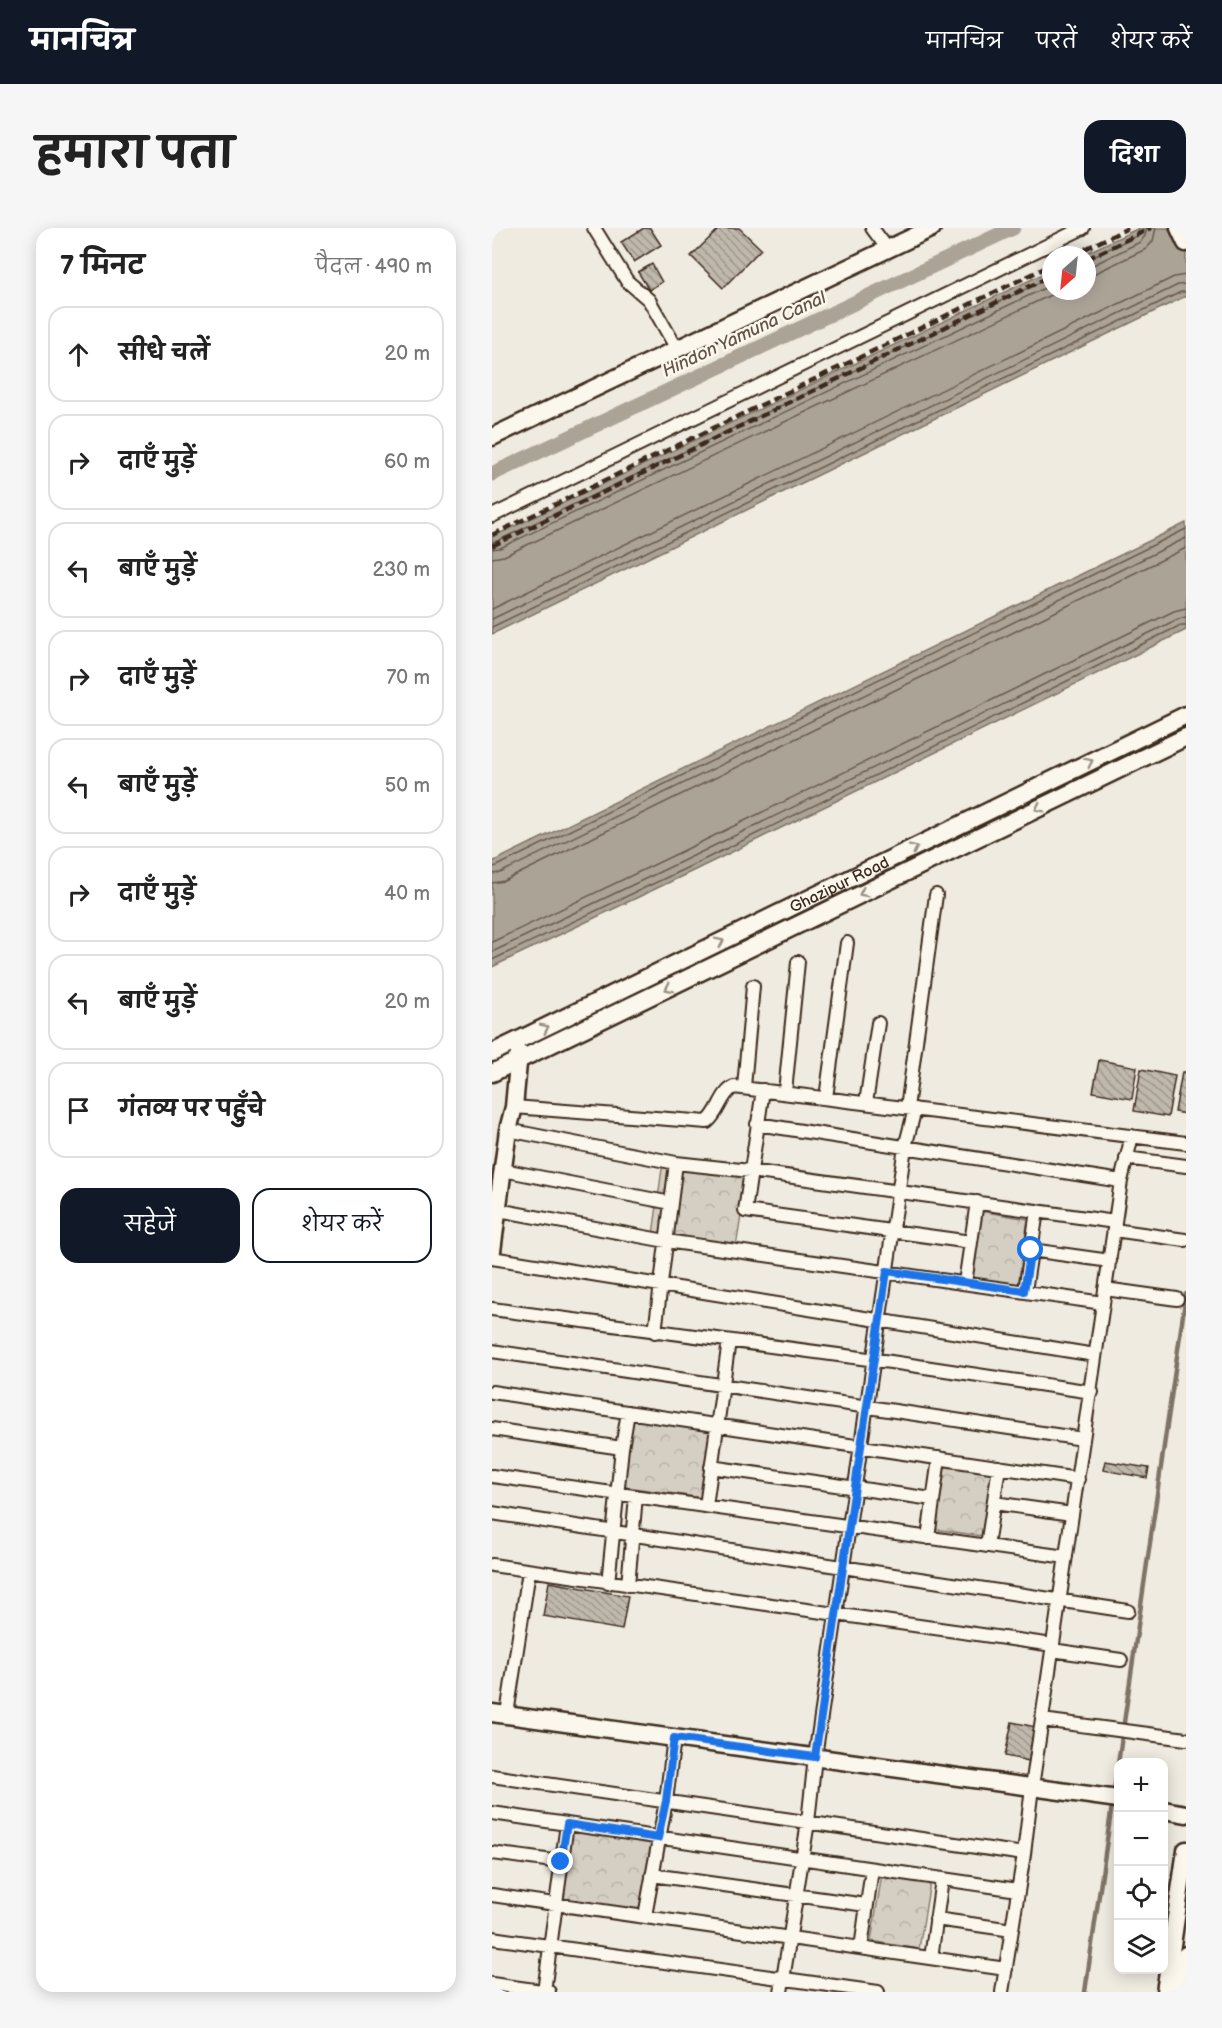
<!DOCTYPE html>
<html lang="hi">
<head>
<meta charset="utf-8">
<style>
	:root { --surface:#fff; --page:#f6f6f6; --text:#222; --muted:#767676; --line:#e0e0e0; --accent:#111827 }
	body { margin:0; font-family:"Balsamiq Sans","Playpen Sans Deva",sans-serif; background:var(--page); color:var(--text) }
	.controls { position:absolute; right:18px; bottom:18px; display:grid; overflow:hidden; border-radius:12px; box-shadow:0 3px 15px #0003 }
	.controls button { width:54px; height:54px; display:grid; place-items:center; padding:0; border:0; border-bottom:2px solid var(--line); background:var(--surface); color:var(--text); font:30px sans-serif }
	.compass { position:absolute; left:550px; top:18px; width:54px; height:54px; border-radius:50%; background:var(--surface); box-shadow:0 3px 15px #0003; rotate:207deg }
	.stop { position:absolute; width:18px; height:18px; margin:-14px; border:4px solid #1a73e8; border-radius:50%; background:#fff }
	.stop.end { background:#1a73e8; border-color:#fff; box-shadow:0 2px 6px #0008 }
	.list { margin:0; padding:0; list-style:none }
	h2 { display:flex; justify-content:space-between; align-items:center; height:78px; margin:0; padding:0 24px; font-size:26px }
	h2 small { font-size:20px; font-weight:400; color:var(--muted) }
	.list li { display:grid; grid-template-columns:39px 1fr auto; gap:18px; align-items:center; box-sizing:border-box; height:96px; margin:0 12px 12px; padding:0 12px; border:2px solid var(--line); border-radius:18px }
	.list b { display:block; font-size:22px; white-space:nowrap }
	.list em { font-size:20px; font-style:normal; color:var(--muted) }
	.actions { display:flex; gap:12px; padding:18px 24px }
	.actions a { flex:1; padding:14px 0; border:2px solid var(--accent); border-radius:18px; text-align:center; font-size:21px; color:var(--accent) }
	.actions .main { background:var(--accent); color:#fff }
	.icon { flex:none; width:33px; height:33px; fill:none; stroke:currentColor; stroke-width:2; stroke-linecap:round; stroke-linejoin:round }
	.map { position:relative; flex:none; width:694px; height:1764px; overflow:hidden; border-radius:18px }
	header { display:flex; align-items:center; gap:36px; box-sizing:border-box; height:84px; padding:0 30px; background:var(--accent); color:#fff }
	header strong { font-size:28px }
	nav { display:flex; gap:33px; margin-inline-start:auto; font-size:21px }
	.intro { display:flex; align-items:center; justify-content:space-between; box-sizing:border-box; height:144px; padding:0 36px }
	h1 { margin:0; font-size:42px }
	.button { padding:15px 27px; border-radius:18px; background:var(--accent); color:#fff; font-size:21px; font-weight:700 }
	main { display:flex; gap:36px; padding:0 36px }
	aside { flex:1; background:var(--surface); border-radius:18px; box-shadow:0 3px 15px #0003 }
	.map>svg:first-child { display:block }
	.park { fill:url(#park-crowns); stroke:#887c70; stroke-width:1.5 }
	.water { fill:#aca397; stroke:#7f7367; stroke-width:1.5 }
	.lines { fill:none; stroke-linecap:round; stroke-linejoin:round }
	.shore { stroke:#685a4e; stroke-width:1.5 }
	.stream { stroke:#7f7367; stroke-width:4.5 }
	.canal { stroke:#aca397; stroke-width:15 }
	.building { fill:url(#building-back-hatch); stroke:#3b2a1e; stroke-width:1.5 }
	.street-casing { stroke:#3b2a1e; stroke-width:16 }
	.secondary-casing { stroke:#3b2a1e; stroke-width:21 }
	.street { stroke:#fbf7ec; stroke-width:12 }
	.secondary { stroke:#fbf7ec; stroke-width:16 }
	.rail { stroke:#3b2a1e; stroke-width:4.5; stroke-dasharray:9 4.5; stroke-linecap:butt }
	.oneway { stroke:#9b9085 }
	.route { stroke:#1a73e8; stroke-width:8 }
	.labels { text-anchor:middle; stroke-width:5; stroke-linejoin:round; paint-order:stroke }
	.street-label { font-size:16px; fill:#3b2a1e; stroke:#fbf7ec }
	.water-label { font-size:18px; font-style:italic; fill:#635448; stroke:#fbf7ec }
</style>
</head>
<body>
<header>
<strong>मानचित्र</strong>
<nav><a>मानचित्र</a><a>परतें</a><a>शेयर करें</a></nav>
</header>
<div class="intro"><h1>हमारा पता</h1><a class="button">दिशा</a></div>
<main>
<aside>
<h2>7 मिनट<small>पैदल · 490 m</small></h2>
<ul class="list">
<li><svg class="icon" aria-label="ahead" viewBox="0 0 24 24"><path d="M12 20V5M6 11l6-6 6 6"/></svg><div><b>सीधे चलें</b></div><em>20 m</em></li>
<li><svg class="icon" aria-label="right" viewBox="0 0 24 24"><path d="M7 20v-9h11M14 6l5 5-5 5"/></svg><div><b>दाएँ मुड़ें</b></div><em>60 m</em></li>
<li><svg class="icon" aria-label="left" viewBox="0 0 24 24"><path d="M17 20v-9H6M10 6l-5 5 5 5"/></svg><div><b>बाएँ मुड़ें</b></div><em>230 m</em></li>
<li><svg class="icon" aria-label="right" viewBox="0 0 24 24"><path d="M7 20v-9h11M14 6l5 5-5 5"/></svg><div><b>दाएँ मुड़ें</b></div><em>70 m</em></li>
<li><svg class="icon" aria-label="left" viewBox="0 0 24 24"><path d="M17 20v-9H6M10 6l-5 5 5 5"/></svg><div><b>बाएँ मुड़ें</b></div><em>50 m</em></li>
<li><svg class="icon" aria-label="right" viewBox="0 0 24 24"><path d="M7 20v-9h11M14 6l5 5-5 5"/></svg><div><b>दाएँ मुड़ें</b></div><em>40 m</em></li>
<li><svg class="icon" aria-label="left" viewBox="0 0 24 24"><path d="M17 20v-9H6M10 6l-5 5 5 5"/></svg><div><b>बाएँ मुड़ें</b></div><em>20 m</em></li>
<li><svg class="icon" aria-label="arrive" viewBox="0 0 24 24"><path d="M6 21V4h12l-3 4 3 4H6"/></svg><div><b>गंतव्य पर पहुँचे</b></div></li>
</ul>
<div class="actions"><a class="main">सहेजें</a><a>शेयर करें</a></div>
</aside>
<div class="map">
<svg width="694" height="1764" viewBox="0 0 694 1764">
	<defs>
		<pattern id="park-crowns" width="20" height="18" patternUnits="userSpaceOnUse" patternTransform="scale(1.5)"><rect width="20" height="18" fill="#d5cec3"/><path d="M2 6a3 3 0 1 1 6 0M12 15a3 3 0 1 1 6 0" fill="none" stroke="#b8b1a7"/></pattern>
		<pattern id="building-back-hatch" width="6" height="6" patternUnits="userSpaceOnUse" patternTransform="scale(1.5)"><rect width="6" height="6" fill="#c0b8ad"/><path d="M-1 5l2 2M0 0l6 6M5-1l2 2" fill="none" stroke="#9d968c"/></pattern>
	</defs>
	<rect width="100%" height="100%" fill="#f0ebe0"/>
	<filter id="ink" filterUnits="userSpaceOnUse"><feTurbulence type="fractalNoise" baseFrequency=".0167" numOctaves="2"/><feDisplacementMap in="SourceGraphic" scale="12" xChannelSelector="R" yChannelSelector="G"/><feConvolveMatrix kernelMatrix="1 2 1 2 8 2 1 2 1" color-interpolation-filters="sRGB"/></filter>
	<g filter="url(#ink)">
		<path class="park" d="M171 933 256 945 244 1019 161 1007Z
			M488 983 536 991 526 1058 478 1050Z
			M138 1183 222 1196 211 1270 128 1258Z
			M452 1233 500 1241 490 1308 442 1301Z
			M78 1597 162 1610 151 1684 68 1672Z
			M390 1646 438 1654 427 1721 379 1713Z"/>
		<path class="water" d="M647 0H694V68L0 406V309L559 42V63H595V27H590Z
			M694 295V402L205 641 0 739V634Z"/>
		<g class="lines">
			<path class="shore" d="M595 31 644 8 647 0
				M595 40 648 14 653 8 655 0
				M595 49 654 21 661 13 664 0
				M0 314 5 313 559 49
				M0 321 8 320 559 57
				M0 330 12 328 567 63
				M0 381 682 49 694 47
				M0 391 686 57 694 56
				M0 399 689 64H694
				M0 639 5 638 694 301
				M0 646 8 645 694 310
				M0 655 12 653 694 320
				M0 714 195 621 682 383 694 380
				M0 724 199 629 686 391 694 389
				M0 732 203 636 689 397H694"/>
			<path class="stream" d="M593 1764 694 1066"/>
			<path class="canal" d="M0 246 521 0"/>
		</g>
		<path class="building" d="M152 0H158L169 17 142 34 129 14Z
			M228 0H247L269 21 231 60 199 28Z
			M160 36 170 54 157 62 146 44Z
			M607 832 645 839 640 871 601 864Z
			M649 841 683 848 676 889 642 883Z
			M690 844H694V886L683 884Z
			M613 1233 657 1240 655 1250 611 1242Z
			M57 1354 136 1368 130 1402 51 1388Z
			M520 1494 544 1499 537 1533 513 1528Z"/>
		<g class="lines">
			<defs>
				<path id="street" d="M102 0 135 53 157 72 185 121
					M380 0 395 20
					M0 288 591 0
					M252 859 261 758
					M271 862 253 983 479 1014
					M293 864 306 734
					M334 870 355 715
					M374 875 386 795
					M22 879 215 894C227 885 229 865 242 859L694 915
					M415 880 444 667
					M265 896 629 953
					M16 902 184 935 258 943 623 994
					M634 930 694 938
					M11 942 179 975
					M6 982 174 1013 611 1075
					M622 1002 693 1012
					M539 1022 618 1033
					M0 1030 603 1127
					M473 1055 485 974
					M613 1061 685 1071
					M533 1063 545 983
					M0 1081 399 1134 600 1164
					M163 1104 184 935
					M0 1123 591 1211
					M0 1164 586 1251
					M0 1201 130 1220
					M219 1239 440 1271
					M0 1248 574 1329
					M502 1275 580 1286
					M214 1278 237 1113
					M0 1285 636 1383
					M436 1310 447 1230
					M495 1318 507 1239
					M0 1337 561 1417
					M116 1355 130 1220 136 1184
					M136 1357 144 1268
					M560 1422 629 1432
					M15 1486 37 1343
					M550 1492 694 1511
					M0 1548 532 1626
					M0 1585 526 1662
					M0 1625 69 1634
					M160 1647 374 1677
					M0 1667 514 1741
					M153 1688 174 1573 182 1510
					M444 1691 520 1702
					M0 1710 386 1764
					M369 1720 380 1641
					M439 1730 450 1651
					M0 1756 57 1764
					M52 1763 75 1596
					M289 1764 316 1594 323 1529 413 919 423 881
					M510 1764 532 1626 540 1559 629 953 640 908"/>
				<g id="secondary">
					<path d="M687 0 694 15"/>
					<path d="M0 209 440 0"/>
					<path id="s1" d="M0 825 694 487"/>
					<path d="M0 845 694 509"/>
					<path d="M0 1023 16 902 22 879 27 825"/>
					<path d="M0 1485 626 1571"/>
					<path d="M672 1582 694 1586"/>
					<path d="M673 1764 694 1622"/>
					<path d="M687 1764 694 1727"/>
				</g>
			</defs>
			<use href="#street" class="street-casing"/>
			<use href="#secondary" class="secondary-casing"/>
			<use href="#street" class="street"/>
			<use href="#secondary" class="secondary"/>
			<path class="rail" d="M581 27 636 0
				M595 31 659 0
				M0 307 559 37
				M0 318 559 48
				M691 1764 694 1760"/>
		</g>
		<defs><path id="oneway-chevron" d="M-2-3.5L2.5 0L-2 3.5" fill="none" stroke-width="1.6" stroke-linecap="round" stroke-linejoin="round" transform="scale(1.5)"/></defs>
		<g class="oneway">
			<use href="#oneway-chevron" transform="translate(597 534) rotate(-26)"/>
			<use href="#oneway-chevron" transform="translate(547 580) rotate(154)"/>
			<use href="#oneway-chevron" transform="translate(422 620) rotate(-26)"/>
			<use href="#oneway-chevron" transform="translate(371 665) rotate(154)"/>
			<use href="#oneway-chevron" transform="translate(228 714) rotate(-26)"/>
			<use href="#oneway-chevron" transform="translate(177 760) rotate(154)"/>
			<use href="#oneway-chevron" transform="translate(53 800) rotate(-26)"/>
		</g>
	</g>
	<g class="lines" filter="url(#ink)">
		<path class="route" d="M69 1634 75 1596 166 1610 174 1573 182 1510 323 1529 395 1043 532 1063 539 1022"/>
	</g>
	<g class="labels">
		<g class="street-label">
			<text dy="6" stroke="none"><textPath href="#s1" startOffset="386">Ghazipur Road</textPath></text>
		</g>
		<g class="water-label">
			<text transform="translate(252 106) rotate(-25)" y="6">Hindon Yamuna Canal</text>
		</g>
	</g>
</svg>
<div class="controls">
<button>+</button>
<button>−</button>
<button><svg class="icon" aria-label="locate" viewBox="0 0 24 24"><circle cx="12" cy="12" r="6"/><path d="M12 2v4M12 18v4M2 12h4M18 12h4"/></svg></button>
<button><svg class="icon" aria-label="layers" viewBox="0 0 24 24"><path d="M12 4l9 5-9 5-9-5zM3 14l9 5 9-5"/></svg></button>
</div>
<svg class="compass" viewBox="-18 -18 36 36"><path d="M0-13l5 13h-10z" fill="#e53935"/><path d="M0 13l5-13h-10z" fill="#767676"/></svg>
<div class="stop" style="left:539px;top:1022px"></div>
<div class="stop end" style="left:69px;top:1634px"></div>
</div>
</main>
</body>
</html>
